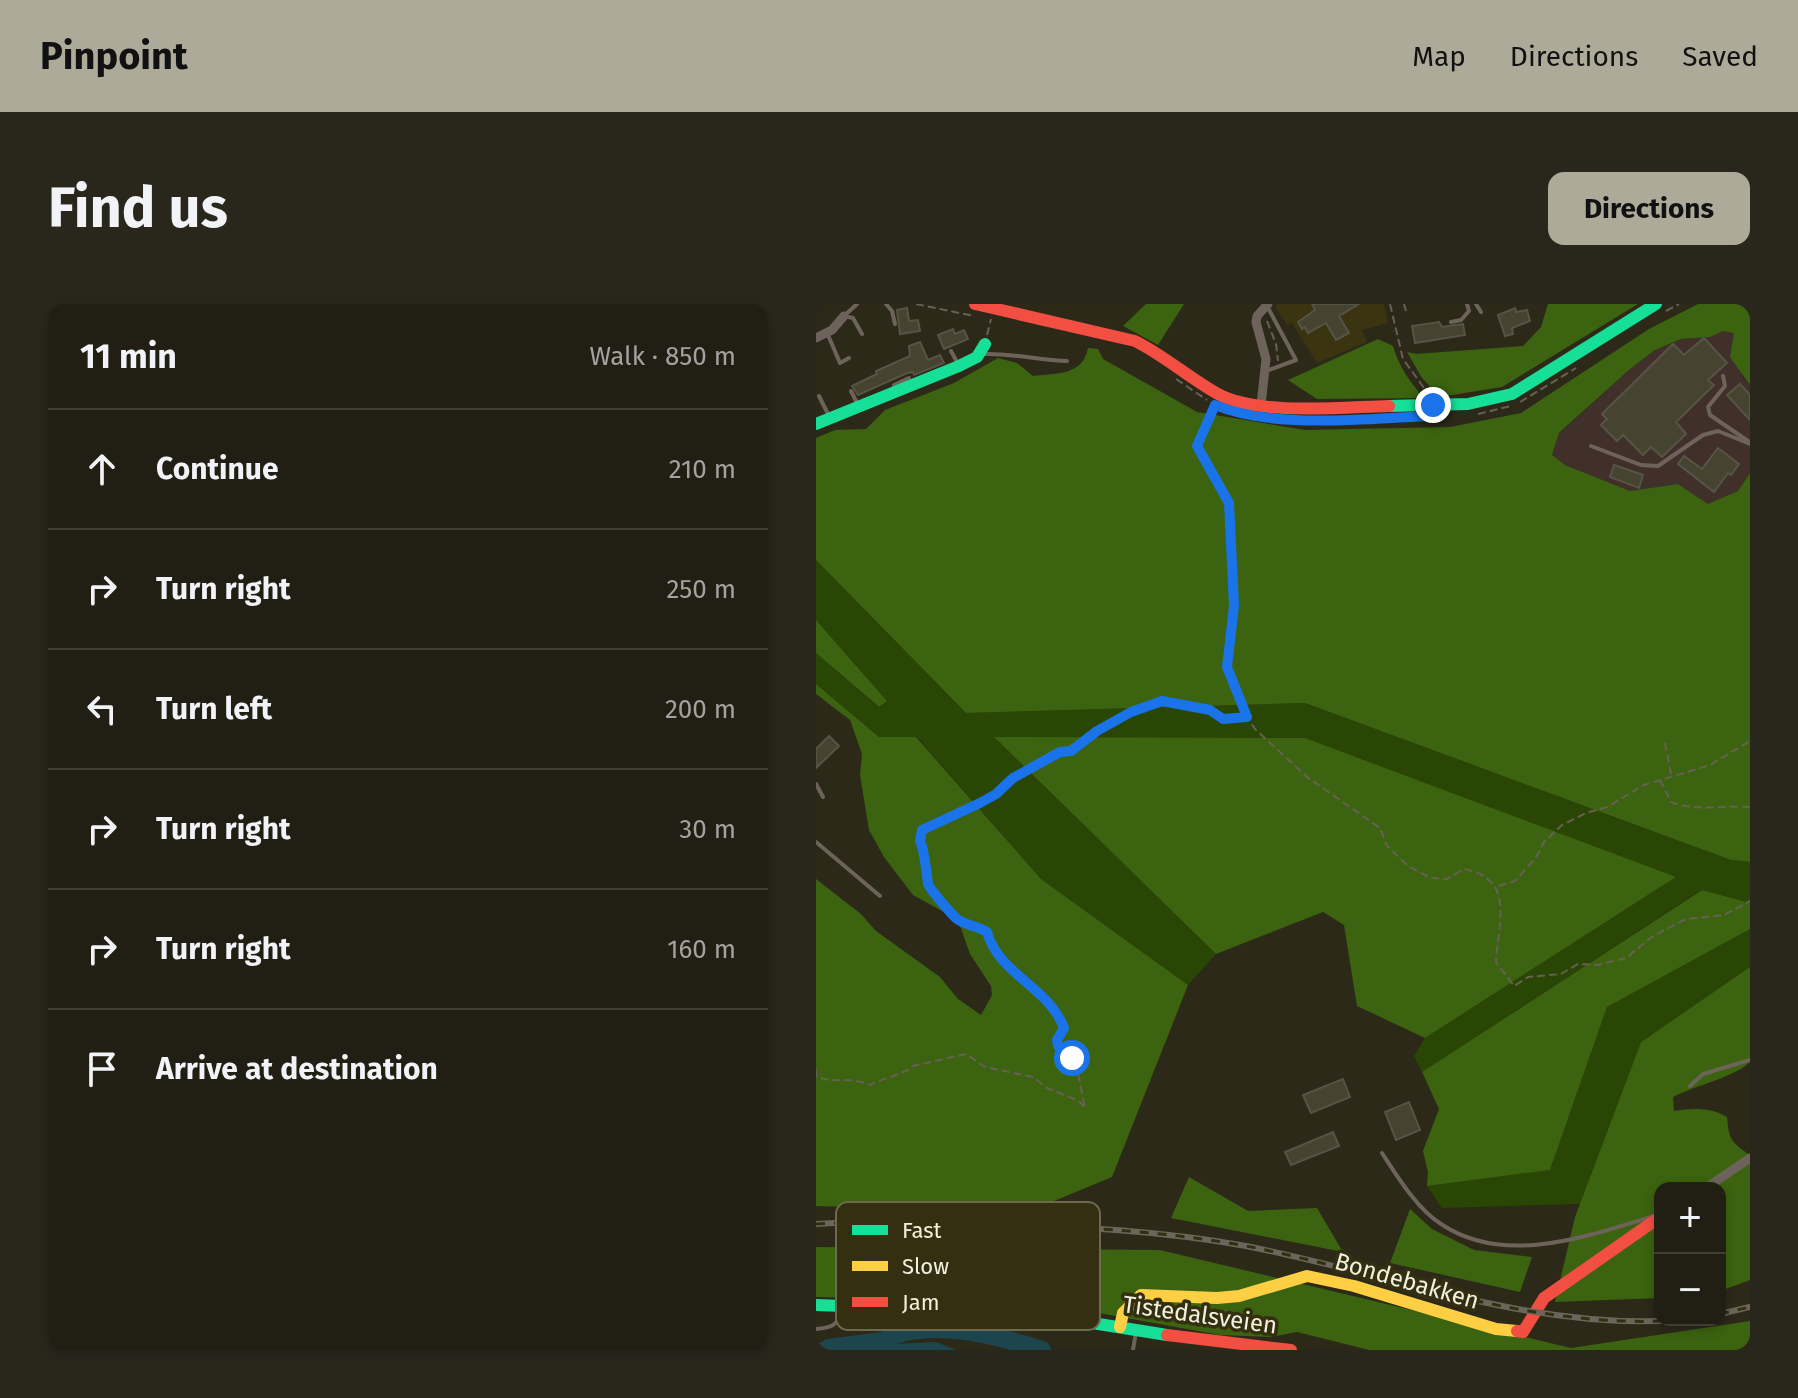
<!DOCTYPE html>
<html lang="en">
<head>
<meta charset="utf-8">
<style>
	:root { --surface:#211f13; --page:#29271c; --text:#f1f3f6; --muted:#a2a2a0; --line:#3e3d33; --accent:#adaa99 }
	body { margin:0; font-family:"Fira Sans",sans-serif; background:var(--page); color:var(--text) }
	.controls { position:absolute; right:24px; bottom:24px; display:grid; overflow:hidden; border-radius:16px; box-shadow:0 4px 12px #0003 }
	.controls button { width:72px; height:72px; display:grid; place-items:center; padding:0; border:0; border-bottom:2px solid var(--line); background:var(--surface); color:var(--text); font:40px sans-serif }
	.stop { position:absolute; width:24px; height:24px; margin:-18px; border:6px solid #1a73e8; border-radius:50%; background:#fff }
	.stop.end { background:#1a73e8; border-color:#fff; box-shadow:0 2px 8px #0008 }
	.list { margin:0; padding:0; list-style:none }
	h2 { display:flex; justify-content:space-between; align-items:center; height:104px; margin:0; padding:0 32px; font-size:34px }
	h2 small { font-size:26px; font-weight:400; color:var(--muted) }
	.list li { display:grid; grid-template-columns:52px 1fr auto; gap:24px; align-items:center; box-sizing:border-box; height:120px; padding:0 32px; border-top:2px solid var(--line) }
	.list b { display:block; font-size:30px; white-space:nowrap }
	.list em { font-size:26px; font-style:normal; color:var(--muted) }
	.icon { flex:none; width:44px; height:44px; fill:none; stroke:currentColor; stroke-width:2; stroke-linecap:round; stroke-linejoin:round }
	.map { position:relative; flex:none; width:934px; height:1046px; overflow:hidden; border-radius:16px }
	header { display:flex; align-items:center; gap:48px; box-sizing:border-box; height:112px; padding:0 40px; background:var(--accent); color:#111 }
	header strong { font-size:38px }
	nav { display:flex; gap:44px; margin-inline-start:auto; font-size:28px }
	.intro { display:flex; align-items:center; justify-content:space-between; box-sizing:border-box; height:192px; padding:0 48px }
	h1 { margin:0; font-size:56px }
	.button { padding:20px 36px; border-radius:16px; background:var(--accent); color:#111; font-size:28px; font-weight:700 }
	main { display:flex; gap:48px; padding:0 48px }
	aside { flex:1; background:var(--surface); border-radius:16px; box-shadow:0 4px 12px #0003 }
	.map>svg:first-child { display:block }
	.built { fill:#3b3410 }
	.industrial { fill:#413029 }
	.green { fill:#294604 }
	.forest { fill:#3c6310 }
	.water { fill:#1d454d }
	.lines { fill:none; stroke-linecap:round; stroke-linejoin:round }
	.river { stroke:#1d454d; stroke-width:18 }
	.building { fill:#464330; stroke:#565446; stroke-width:2 }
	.path { stroke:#686055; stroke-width:2; stroke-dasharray:8 4; stroke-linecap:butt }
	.lane { stroke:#6e635a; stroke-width:4 }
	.street { stroke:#6e635a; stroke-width:9 }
	.fast { stroke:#16e098; stroke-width:12 }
	.slow { stroke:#ffcf43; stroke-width:12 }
	.jam { stroke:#f24e42; stroke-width:12 }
	.rail-casing { stroke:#6c655a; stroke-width:6 }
	.rail { stroke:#342f11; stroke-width:3; stroke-dasharray:9; stroke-linecap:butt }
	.route { stroke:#1a73e8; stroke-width:10 }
	.labels { text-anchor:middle; stroke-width:7; stroke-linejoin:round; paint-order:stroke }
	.street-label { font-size:24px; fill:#f2f0de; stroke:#342f11 }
	.key { fill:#342f11; stroke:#6d694e; stroke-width:2 }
	.key-label { font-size:22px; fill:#f2f0de }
</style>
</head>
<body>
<header>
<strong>Pinpoint</strong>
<nav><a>Map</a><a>Directions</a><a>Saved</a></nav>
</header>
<div class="intro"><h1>Find us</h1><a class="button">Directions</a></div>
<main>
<aside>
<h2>11 min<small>Walk · 850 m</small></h2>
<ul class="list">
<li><svg class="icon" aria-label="ahead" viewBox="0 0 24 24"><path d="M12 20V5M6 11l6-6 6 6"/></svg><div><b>Continue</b></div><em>210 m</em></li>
<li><svg class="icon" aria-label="right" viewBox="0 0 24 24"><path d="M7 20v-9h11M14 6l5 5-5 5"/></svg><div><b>Turn right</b></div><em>250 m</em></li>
<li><svg class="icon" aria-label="left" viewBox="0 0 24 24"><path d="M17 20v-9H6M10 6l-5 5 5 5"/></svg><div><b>Turn left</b></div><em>200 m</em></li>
<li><svg class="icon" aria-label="right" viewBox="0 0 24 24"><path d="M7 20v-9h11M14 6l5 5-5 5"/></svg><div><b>Turn right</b></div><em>30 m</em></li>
<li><svg class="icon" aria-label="right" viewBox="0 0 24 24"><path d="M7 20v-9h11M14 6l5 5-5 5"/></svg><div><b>Turn right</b></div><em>160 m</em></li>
<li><svg class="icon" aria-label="arrive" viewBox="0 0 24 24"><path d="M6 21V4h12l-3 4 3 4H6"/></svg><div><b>Arrive at destination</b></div></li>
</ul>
</aside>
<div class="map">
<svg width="934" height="1046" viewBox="0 0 934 1046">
	<rect width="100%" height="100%" fill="#2c2919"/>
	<path class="built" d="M461 0H568L572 19 546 26 551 38 501 59 476 19 471 21 459 2Z"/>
	<path class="industrial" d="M907 27 918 29 926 72 934 81V169L922 187 892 200 862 180 814 187 749 161 736 151 743 130 814 65 839 46 865 35 894 33Z"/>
	<path class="green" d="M0 256 150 409 489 399 915 556 934 558V599L885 586 606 768 598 752 609 734 860 573 179 434 400 650 372 681 225 575 101 433H63L0 380V349L62 403 71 397 0 316Z
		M934 625V663L825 738 764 900 626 904 611 882 734 866 791 703Z"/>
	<path class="forest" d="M330 0H368L342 41 307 22Z
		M732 0H822L686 83 624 93 606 74 591 48 600 50 707 42 725 23Z
		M882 0H934V81L914 53 918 29 907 27 894 33 865 35 839 46 814 65 743 129 736 151 749 161 814 187 862 180 892 200 922 187 934 169V558L915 556 489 399 150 409 0 256V134L19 126 50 125 69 106 138 79 182 54 201 59 217 72C240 69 267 72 272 44L282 45 287 55 381 108 489 126 634 123 705 109 833 25Z
		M562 35 577 42C583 63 594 78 608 94L501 95 472 76Z
		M0 316 71 397 63 403 0 349Z
		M0 380 63 433H100L225 575 372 681 296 873 214 907 0 902V575L45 610 60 627 124 673 142 695 165 711 176 691 175 682 154 650 143 619 135 612 97 591 68 553 53 526 44 471 46 450 34 416 0 390Z
		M178 433 489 434 860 573 609 734 541 702 528 621 507 608 400 650Z
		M886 586 934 599V625L791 703 734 866 611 882 612 868 607 847 623 805 606 768Z
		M934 663V758C921 772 878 782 857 793L858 807C875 804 895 803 911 813 913 836 915 838 934 851V976L904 987V884H844V994L739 998 759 913 825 738Z
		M373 873 432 907 501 904 527 948 355 914Z
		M594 905 616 925 658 946 716 953 704 988 574 959Z
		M0 943 344 946 755 1044 934 1017V1046H553L481 1028 455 1033 404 1031 266 1006 155 996 0 993Z"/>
	<path class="water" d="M65 1028 72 1031 77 1040 120 1038 141 1046H0V1041L11 1035Z"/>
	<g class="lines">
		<path class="river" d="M55 1046C63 1041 73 1032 82 1030 127 1017 183 1032 226 1046"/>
	</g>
	<path class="building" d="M496 0H543L523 12 533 29 520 36 510 19 492 29 489 23 486 25 482 18 499 6Z
		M91 4 93 17 102 16 104 27 84 30 81 6Z
		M699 4 700 8 711 6 714 17 696 24 697 30 689 32 682 11Z
		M623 18 626 23 647 20 649 31 599 39 596 22Z
		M137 25 139 30 148 26 152 35 128 45 122 31Z
		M888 34 911 59 892 76 898 81 860 118 870 130 846 153 835 143 827 151 807 131 801 137 785 121 791 115 786 110 857 40 868 51Z
		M104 38 112 56 124 51 128 59 98 71 97 68 91 69 42 91 36 82 61 70 60 67 94 52 93 42Z
		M924 80 934 91V116L911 91Z
		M902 144 923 160 915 171 912 169 898 188 862 160 868 152 886 165Z
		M798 161 827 171 823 184 794 173Z
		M13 432 23 442 0 464V445Z
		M527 775 534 793 495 809 487 791Z
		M593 798 604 826 580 836 569 808Z
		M517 828 523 842 475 861 469 848Z"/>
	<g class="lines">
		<path class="path" d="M100 0 158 12
			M574 0 587 55 611 88
			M588 0 590 7
			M850 7 863 0
			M451 17 460 40 462 57
			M171 31 175 15
			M360 75 391 96
			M704 98 760 64
			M398 102 381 142 413 199 418 302 411 363 431 413 439 425 491 473 564 524 571 542 592 562 615 574 631 575 648 565C700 575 682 619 680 658L698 682 712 673 745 670 762 660 782 661 810 654 837 632 870 615 908 611 934 597
			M423 109 468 115
			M662 110 695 102
			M849 439 855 470
			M844 476 855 498C880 508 908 501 934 503
			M683 582 699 577 721 552 728 538 746 521 770 509 791 503 828 481 894 461 934 437
			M0 765V772C17 781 31 771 54 781 65 775 91 769 97 762L150 750 169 763 217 773 231 784 263 797 269 804 260 759 242 742 241 736 248 724 232 695 199 671 174 639 171 628C161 622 149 621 141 615 137 612 112 583 112 580 111 572 108 544 104 537L106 526 164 499 180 490 197 474 244 448 255 447 281 427 315 408 346 397 394 406 407 415 431 413"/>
		<path class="lane" d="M41 0 28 12 37 14 46 30
			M70 0 76 7 79 20
			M660 0 665 8
			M635 18 645 16 653 7 651 0
			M12 31 24 59 33 54
			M135 47 142 60
			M168 50C195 49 223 56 251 57
			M450 67 480 56 451 2
			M907 72 909 82 892 103 894 111 932 137
			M79 85 78 81 93 74
			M35 87 42 101
			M3 92 13 112
			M775 142 825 161 842 162 887 131 902 127 934 140
			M0 480 7 493
			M0 538 64 592
			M874 782 887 770 934 756
			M566 849C581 872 601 905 625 920 689 963 771 932 838 912
			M0 1025C15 1024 24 1021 24 1005
			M317 1046 320 1028"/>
		<path class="street" d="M0 34 16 26 28 12
			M445 101 450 55 440 18 441 12 452 0
			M890 884 934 854"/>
		<path class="fast" d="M573 102 652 100 696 90 840 0
			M0 120 143 62 161 53 169 40
			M0 1001 214 1009 351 1031"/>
		<path class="slow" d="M304 1023 307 1009 325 991 401 994 423 992 491 972 538 982 680 1025 701 1027"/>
		<path class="jam" d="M159 0 319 37C349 52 373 74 402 90 443 112 527 103 573 102
			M701 1027 707 1028 728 994 844 913
			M351 1031 475 1046"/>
		<defs>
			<path id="rail" d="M0 920C61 916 121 918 182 920 265 923 348 927 430 942 573 970 718 1027 865 1016
				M904 1010 934 1003"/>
		</defs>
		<use href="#rail" class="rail-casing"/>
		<use href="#rail" class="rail"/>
	</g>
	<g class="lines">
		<path class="route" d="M256 754 242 742 241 736 248 724C233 683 183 671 171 628 161 622 149 621 141 615 137 612 112 583 112 580 111 572 108 544 104 537L106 526 164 499 180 490 197 474 244 448 255 447 281 427 315 408 346 397 394 406 407 415 431 413 411 363 418 302 413 199 381 142 399 101C459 126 552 114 617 112V101"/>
	</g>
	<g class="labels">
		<g class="street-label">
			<text transform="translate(591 977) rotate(16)" y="8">Bondebakken</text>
			<text transform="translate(384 1011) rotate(8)" y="8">Tistedalsveien</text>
		</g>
	</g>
	<rect x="20" y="898" width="264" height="128" rx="12" class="key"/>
	<rect x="36" y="921" width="36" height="10" fill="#16e098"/>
	<rect x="36" y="957" width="36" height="10" fill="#ffcf43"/>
	<rect x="36" y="993" width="36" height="10" fill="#f24e42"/>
	<g class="key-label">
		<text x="86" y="934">Fast</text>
		<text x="86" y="970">Slow</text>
		<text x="86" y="1006">Jam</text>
	</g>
</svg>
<div class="controls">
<button>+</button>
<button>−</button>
</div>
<div class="stop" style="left:256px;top:754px"></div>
<div class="stop end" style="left:617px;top:101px"></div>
</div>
</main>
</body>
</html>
